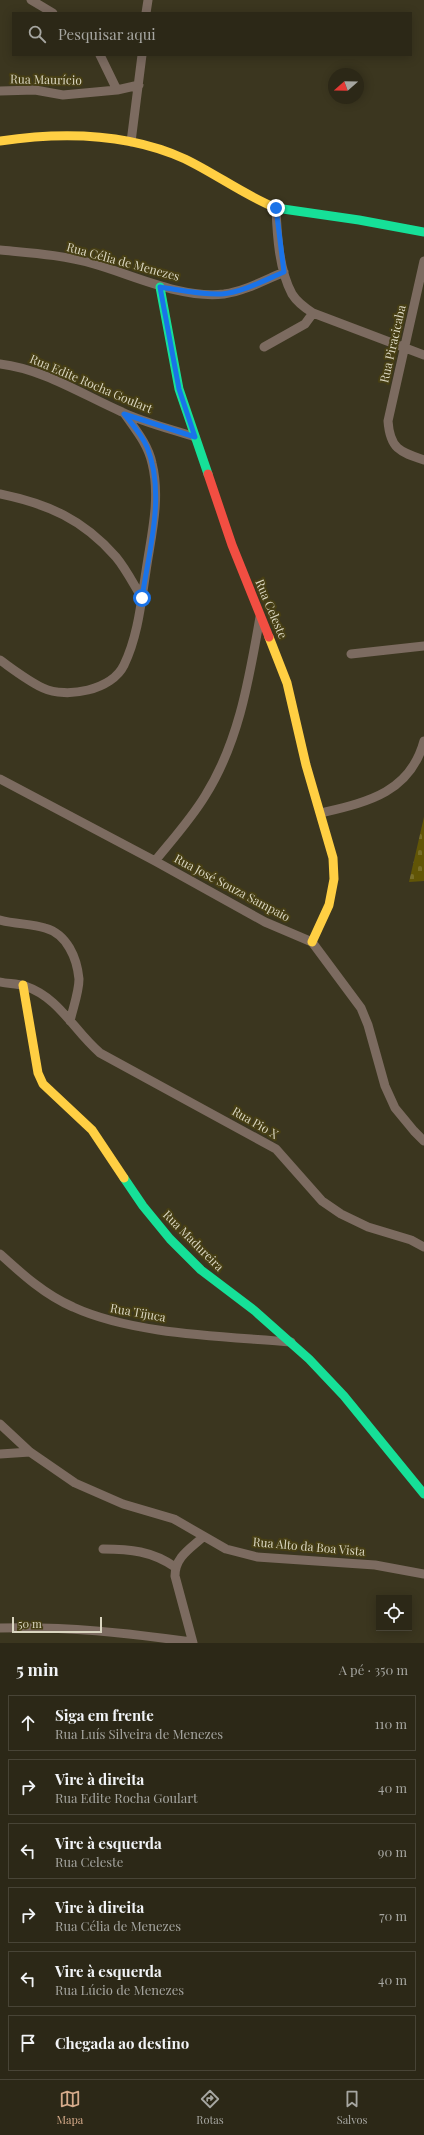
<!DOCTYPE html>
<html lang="pt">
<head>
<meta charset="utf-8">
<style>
	:root { --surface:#2c2817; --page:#343020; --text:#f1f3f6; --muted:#a6a6a1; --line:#484436; --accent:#d6ab8b }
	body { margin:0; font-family:"Playfair Display",serif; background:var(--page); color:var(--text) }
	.controls { position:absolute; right:12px; bottom:12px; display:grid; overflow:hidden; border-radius:0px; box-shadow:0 2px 10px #0003 }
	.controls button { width:36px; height:36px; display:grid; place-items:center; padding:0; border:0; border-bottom:1px solid var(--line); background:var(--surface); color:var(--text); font:20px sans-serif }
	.compass { position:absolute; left:328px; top:68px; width:36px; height:36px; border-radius:50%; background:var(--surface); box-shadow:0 2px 10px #0003; rotate:250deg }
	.scale { position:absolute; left:12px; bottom:10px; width:90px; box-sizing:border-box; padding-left:4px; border:2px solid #dad6c0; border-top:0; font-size:11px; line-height:14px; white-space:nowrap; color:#dad6c0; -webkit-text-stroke:3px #463e14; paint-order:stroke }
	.stop { position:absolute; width:12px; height:12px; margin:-9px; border:3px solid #1a73e8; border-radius:50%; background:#fff }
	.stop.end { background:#1a73e8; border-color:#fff; box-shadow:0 1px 4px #0008 }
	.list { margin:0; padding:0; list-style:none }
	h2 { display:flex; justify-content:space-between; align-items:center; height:52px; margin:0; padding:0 16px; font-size:17px }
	h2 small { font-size:13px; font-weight:400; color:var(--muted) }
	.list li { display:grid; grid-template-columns:26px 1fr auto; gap:12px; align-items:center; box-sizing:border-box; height:56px; margin:0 8px 8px; padding:0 8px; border:1px solid var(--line); border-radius:0px }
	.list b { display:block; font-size:15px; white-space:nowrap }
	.list p { margin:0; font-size:13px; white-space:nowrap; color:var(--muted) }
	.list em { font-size:13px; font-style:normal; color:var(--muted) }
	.icon { flex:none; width:22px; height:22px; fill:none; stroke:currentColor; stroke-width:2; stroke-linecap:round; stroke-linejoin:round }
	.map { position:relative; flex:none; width:424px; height:1643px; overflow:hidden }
	.search { position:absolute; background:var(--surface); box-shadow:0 2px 10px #0003; left:12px; right:12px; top:12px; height:44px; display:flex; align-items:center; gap:10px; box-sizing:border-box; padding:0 14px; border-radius:0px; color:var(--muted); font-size:15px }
	.sheet { height:436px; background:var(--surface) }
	nav { display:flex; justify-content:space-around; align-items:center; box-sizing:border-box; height:56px; border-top:1px solid var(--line); background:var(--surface); font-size:11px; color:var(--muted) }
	nav a { display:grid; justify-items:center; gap:2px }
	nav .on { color:var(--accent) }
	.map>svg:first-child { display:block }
	.cemetery { fill:url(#cemetery-stones) }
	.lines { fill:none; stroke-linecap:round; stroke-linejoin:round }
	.street { stroke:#7c6b60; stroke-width:9 }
	.fast { stroke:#16e098; stroke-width:9 }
	.slow { stroke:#ffcf43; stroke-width:9 }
	.jam { stroke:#f24e42; stroke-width:9 }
	.route { stroke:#1a73e8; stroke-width:5 }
	.labels { text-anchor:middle; stroke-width:4; stroke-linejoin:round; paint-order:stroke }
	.street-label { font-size:12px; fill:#dad6c0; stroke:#463e14 }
</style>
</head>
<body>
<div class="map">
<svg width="424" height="1643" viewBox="0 0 424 1643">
	<defs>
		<pattern id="cemetery-stones" width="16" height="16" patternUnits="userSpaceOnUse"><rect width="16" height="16" fill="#615506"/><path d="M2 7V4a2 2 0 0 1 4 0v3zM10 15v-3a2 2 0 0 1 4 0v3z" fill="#776d28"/></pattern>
	</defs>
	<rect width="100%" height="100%" fill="#3b361f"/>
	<path class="cemetery" d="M424 817V881L409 882Z"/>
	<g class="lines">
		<path class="street" d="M31 0 53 13
			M146 13 148 0
			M100 55 117 90
			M0 91 35 90 63 95 117 90 139 85
			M131 142 142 55
			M276 208C277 235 279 270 292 294 297 302 305 308 313 313L424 355
			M0 250C31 253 64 255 94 264 133 275 181 299 224 294 245 291 265 280 284 272
			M424 261 388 421C390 449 400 452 424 460
			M264 347 305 324 313 313
			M0 364C43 369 83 395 122 412 145 423 171 429 195 437
			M0 494C48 504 83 519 116 557 126 569 134 585 142 598
			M351 654 424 646
			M0 660C14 670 28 681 43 688 67 699 112 690 124 665 138 636 141 603 146 571 151 536 161 499 152 463 148 444 135 429 124 413
			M0 779 155 861 265 922 312 942 361 1008 368 1025 385 1086 395 1108 414 1131 424 1141
			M321 813C367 802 410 793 424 741
			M155 861C172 840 191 819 205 796 239 742 249 679 260 617
			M0 920C15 924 32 924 45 928 67 934 77 958 79 979 79 992 73 1008 70 1021
			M0 982C8 984 17 983 25 986 60 998 73 1030 100 1053L276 1149 322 1201 341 1214 368 1227 411 1240 424 1247
			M0 1254C22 1274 45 1295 73 1307 134 1335 224 1336 291 1342
			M0 1424 30 1452 75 1483 123 1504 174 1519 226 1549 257 1557 375 1565 424 1574
			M0 1454 30 1452
			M103 1549C130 1549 152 1551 175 1567
			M0 1628C65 1626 128 1633 192 1642
			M193 1643 175 1576C175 1557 190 1549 203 1537"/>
		<path class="fast" d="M276 208 359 220 424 232
			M160 287 179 389 208 474
			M124 1178 143 1206 170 1239 201 1270 255 1311 309 1359 344 1396 424 1494"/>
		<path class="slow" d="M0 141C61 132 128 133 185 159 216 174 244 195 276 208
			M269 637 287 683 306 765 333 858 334 879 329 905 312 942
			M23 985 38 1073 43 1084 92 1130 124 1178"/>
		<path class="jam" d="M208 474 232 545 269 637"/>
	</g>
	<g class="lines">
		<path class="route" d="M142 598C149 550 166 494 147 447 142 435 132 424 124 414L195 437 179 389 160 287C180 290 202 295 222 294 243 292 265 280 284 272L276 208"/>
	</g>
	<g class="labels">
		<g class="street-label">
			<text transform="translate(46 80) rotate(1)" y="4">Rua Maurício</text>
			<text transform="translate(123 262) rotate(15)" y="4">Rua Célia de Menezes</text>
			<text transform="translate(393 344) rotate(-77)" y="4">Rua Piracicaba</text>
			<text transform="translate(91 384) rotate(23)" y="4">Rua Edite Rocha Goulart</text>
			<text transform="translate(271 609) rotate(67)" y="4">Rua Celeste</text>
			<text transform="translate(232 888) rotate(28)" y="4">Rua José Souza Sampaio</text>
			<text transform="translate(255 1123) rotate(30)" y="4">Rua Pio X</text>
			<text transform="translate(193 1241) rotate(45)" y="4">Rua Madureira</text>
			<text transform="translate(138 1313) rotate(10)" y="4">Rua Tijuca</text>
			<text transform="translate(309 1547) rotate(5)" y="4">Rua Alto da Boa Vista</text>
		</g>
	</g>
</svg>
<div class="controls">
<button><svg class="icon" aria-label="locate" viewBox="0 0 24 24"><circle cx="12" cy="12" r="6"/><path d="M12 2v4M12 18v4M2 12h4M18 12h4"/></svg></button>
</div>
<svg class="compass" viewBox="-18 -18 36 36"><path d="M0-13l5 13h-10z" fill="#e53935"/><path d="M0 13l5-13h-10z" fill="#a6a6a1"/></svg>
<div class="scale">50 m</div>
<div class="stop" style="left:142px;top:598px"></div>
<div class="stop end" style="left:276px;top:208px"></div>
<div class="search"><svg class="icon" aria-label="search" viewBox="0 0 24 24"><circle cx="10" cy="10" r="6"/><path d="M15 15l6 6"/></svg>Pesquisar aqui</div>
</div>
<section class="sheet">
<h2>5 min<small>A pé · 350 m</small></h2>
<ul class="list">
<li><svg class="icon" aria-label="ahead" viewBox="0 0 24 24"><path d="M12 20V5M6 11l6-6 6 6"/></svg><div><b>Siga em frente</b><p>Rua Luís Silveira de Menezes</p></div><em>110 m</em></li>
<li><svg class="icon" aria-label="right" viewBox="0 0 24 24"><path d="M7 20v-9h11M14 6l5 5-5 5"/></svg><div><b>Vire à direita</b><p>Rua Edite Rocha Goulart</p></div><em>40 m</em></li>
<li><svg class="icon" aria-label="left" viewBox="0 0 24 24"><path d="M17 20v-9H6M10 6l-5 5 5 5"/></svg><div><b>Vire à esquerda</b><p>Rua Celeste</p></div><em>90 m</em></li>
<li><svg class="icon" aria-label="right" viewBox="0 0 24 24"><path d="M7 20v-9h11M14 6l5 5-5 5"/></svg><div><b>Vire à direita</b><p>Rua Célia de Menezes</p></div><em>70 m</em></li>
<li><svg class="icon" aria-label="left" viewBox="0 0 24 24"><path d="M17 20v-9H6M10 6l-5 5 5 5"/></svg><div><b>Vire à esquerda</b><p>Rua Lúcio de Menezes</p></div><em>40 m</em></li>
<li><svg class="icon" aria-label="arrive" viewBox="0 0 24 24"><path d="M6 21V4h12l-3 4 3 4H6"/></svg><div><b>Chegada ao destino</b></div></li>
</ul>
</section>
<nav>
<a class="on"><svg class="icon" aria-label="map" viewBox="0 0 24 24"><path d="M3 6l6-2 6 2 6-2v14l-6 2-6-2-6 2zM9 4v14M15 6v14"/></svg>Mapa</a>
<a><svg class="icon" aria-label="directions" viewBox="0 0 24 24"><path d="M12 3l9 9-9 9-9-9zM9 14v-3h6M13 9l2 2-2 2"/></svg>Rotas</a>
<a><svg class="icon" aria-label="saved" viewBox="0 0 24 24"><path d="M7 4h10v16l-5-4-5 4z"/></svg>Salvos</a>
</nav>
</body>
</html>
